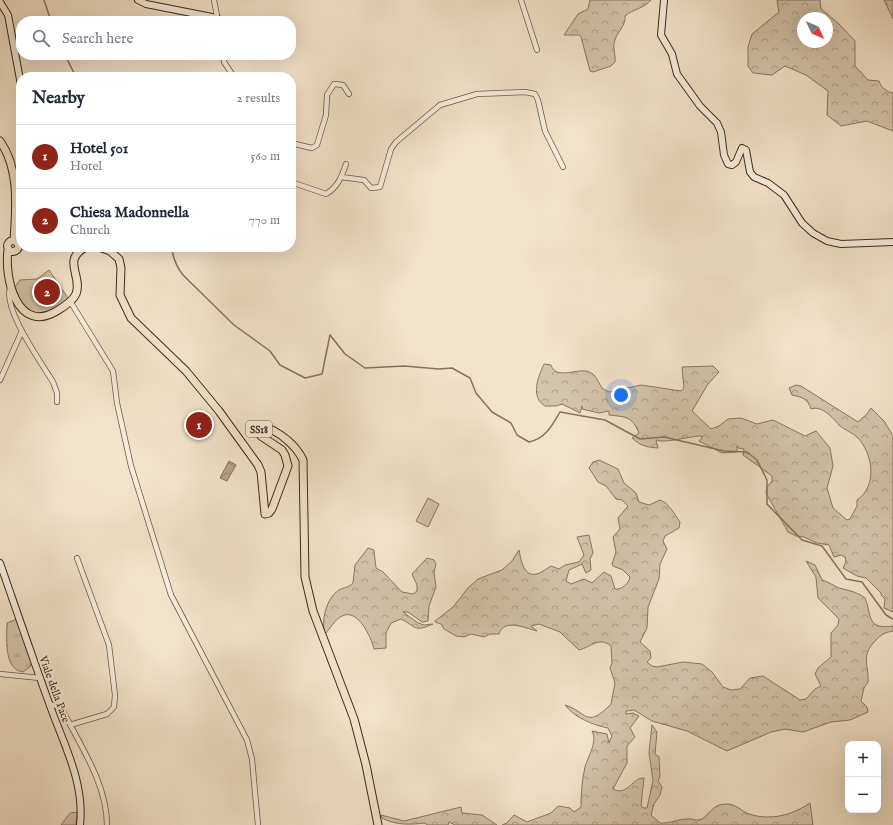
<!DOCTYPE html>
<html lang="en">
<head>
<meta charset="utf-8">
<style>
	:root { --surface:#fff; --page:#f2f2f3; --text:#1f2937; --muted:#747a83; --line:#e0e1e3; --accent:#8f2418 }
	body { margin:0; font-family:"IM FELL English",serif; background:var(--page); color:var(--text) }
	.controls { position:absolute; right:12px; bottom:12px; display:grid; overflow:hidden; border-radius:8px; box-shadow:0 4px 16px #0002 }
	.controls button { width:36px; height:36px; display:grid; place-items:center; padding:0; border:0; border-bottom:1px solid var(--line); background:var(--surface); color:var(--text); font:20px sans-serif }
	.compass { position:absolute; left:797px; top:12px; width:36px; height:36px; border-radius:50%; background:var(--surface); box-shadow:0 4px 16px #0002; rotate:134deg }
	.you { position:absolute; left:621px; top:395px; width:14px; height:14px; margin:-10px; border:3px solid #fff; border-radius:50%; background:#1a73e8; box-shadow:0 0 0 6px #1a73e833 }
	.badge { display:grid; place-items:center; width:26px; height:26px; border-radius:50%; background:var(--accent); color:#fff; font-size:13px; font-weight:700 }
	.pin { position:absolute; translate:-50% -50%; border:2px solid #fff; box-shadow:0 1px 4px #0006 }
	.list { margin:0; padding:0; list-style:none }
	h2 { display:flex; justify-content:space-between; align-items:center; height:52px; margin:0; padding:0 16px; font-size:17px }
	h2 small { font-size:13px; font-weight:400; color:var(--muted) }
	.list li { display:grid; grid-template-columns:26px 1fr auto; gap:12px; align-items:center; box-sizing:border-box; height:64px; padding:0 16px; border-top:1px solid var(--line) }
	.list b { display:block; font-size:15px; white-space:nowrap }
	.list p { margin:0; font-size:13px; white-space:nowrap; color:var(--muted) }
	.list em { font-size:13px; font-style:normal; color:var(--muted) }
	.icon { flex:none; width:22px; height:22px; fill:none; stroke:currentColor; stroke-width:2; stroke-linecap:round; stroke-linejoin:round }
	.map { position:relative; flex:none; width:893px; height:825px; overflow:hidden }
	.search { position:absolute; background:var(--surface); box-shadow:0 4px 16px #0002; left:16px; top:16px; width:280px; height:44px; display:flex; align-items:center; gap:10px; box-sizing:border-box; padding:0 14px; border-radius:16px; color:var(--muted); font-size:15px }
	.panel { position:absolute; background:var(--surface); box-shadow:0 4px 16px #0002; left:16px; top:72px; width:280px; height:180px; border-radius:16px }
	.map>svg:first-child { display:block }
	.grass { fill:url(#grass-tufts); stroke:#8a7760 }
	.forest { fill:url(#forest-crowns); stroke:#8a7760; fill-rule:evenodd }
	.park { fill:#d5c4ac; stroke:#8a7760 }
	.water { fill:url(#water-waves); stroke:#86735d }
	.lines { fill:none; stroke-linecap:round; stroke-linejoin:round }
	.stream { stroke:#86735d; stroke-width:1.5 }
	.street-casing { stroke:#6c5842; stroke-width:6 }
	.secondary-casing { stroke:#3f2a15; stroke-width:8 }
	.primary-casing { stroke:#3f2a15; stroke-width:9 }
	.street { stroke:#f8eddd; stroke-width:4.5 }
	.secondary { stroke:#f8eddd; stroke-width:6 }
	.primary { stroke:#f4e3cb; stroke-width:7 }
	.labels { text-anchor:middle; stroke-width:4; stroke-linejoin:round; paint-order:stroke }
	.shield { fill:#f8eddd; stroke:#766451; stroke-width:1 }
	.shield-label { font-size:10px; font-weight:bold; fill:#3f2a15 }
	.street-label { font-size:11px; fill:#3f2a15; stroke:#f8eddd }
</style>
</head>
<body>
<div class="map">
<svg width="893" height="825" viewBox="0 0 893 825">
	<defs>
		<pattern id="grass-tufts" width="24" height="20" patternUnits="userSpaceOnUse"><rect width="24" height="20" fill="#d5c4ac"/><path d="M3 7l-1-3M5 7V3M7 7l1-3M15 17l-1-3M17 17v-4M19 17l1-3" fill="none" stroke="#ae9f8b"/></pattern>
		<pattern id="forest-crowns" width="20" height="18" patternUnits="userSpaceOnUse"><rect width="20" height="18" fill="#d5c4ac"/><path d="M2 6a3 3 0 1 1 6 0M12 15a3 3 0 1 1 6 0" fill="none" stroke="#ae9f8b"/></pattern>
		<pattern id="water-waves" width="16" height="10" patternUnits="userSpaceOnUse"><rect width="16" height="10" fill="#b6a48d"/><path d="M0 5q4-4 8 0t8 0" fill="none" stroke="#958672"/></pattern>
	</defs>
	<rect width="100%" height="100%" fill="#f4e3cb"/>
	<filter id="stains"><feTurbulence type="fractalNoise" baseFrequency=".005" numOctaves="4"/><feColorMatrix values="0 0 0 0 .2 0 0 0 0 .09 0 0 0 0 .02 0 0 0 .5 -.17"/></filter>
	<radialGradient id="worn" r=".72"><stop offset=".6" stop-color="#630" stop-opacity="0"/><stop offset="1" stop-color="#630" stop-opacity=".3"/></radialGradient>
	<path class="grass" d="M17 619 32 661 30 667 23 672C3 669 7 637 7 623Z"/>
	<path class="forest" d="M590 0H651C645 8 633 9 625 16 626 26 618 30 615 40 612 47 616 55 615 62L611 66 593 72 590 71 581 37 579 35H564L578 14 588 9Z
		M777 0H820L821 9 839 24 855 41V66L868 80 879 81C881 87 886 92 893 93V131L867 121 841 126 827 115 828 91 806 75 785 66 772 75 753 73 748 66V47L752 34 779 12ZM803 18H827V42H803Z
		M884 0H893V19Z
		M544 364 551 365C556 381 579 367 589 372 597 375 598 383 603 389L609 392 641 385 681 391 684 388 682 367 713 366 719 372 708 384 692 411 711 429 719 426 728 419 741 418 757 424 773 420 805 436 816 431 830 448 833 466 827 488 833 508 847 520 850 519 857 506V500C878 486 873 453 857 437 852 432 844 430 839 425 833 418 822 405 811 409 808 399 802 397 792 395L789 388 796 385 801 386 858 422 867 414 871 408 884 421 893 436V612L884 608 885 599 881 595V593L866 578 857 576 843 568 846 562 845 557 841 555 834 557 829 545 817 543 804 537 796 536 788 532 766 493 767 487 772 481V476L743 455 744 449 738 448 737 446V452L722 453 699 441 702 438 701 436C689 436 665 444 656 440L658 448C646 447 641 446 632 438L639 433C632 416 626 417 609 415V411L599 413 582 409V406L580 413 562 404 556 406H545C530 397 538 377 544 364Z
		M599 460 618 469 624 483 636 493 639 502 649 505 660 500C670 504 674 514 680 522L679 528 665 536 663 541 667 549 660 564 659 579 648 607 647 628 640 642 650 651 651 658 647 662 652 666 657 667 683 662 702 664 712 672 723 687 731 690 740 689 750 678 763 676 800 700 806 699 815 689 821 686 815 674 818 668 831 657V633L838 625 839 619 818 598 816 577 806 561 815 565 822 580C829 582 837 588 843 589 851 591 859 593 865 598 872 615 866 630 893 626V631C886 632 880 635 876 640 860 656 869 664 868 682L864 688 861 701 867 707 868 712 850 720 831 722 803 732 785 729 771 732 727 751 687 731 652 721 634 710 626 711V714L633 713 639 716 630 728 635 737 627 746V763L613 789C627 797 633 777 644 778L641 805 643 808H647L653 781 649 752 652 725 657 732 655 754 659 757 660 776 658 781 662 787 660 795 654 804 651 815 660 823C669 824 678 819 687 819 693 818 696 822 702 819 711 813 712 804 727 804 736 804 741 811 749 814 771 821 792 815 810 803L813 825H502L507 823 514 815 527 822 551 813 558 806 570 808 574 812 581 807C581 794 582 779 585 767 588 756 598 742 592 731L607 734 609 743 612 736 608 728C593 725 575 718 565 705 586 711 586 730 611 704L615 683 610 668 612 663 611 646C599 636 591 647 579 650L560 632 539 624 531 626 537 631C525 628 504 618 499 634H490L484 637 471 634 464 637 456 636 444 629 441 624 435 622V621L453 607 468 588 478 579 502 570 512 561 519 550C521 559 523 580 540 573 544 571 547 568 551 566L559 569 565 565 579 562 584 555 577 537 589 535 593 553 590 559 591 570 586 573 582 564 569 570 566 581 571 584 584 579 592 583 604 572 611 576 615 589C622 590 629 583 630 577L623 570 613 566 612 564 616 552 613 537 620 529 618 518 628 506 622 500 616 499 606 486 598 482 589 468 593 462Z
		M368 548 374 550 376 568 383 572 402 592 413 594 417 591V585L412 574 427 558 434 560 436 564 434 572 436 587 429 606 428 621 422 622 408 612H403L418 623 424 625 433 624C413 633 416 626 401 619L391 623 386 633V648L374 649C371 637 358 608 342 616 335 619 330 629 325 634 321 621 326 598 339 590 344 587 348 588 353 583L355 565Z
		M461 807 462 813 482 815 497 825H455L449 822 448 825H428L424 823C410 825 395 825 382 818L381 815 404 821Z"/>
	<path class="park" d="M49 270 70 301 45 316 27 314 13 290 20 280 37 279Z
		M428 498 439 504 428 527 416 521Z
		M77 812 76 825H61L70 813Z"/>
	<path class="water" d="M229 461 236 465 227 481 220 478Z"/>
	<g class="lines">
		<path class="stream" d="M44 0 51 21
			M65 55 76 77
			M172 247C172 257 178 270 185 277L234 325 270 351 280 365 305 378 322 374 330 335 345 354 365 368 404 366 439 369 452 368 470 378 476 393 492 412 511 423 517 435 529 442C545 439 552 426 560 412L605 420 640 439 664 437 724 451 747 452 757 460 767 480V504L802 540 822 546 846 579 862 582 886 615 893 619"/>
		<defs>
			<path id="street" d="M214 0 218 21
				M521 0 537 50
				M223 55 224 62 234 77
				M291 143 312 148 317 145 326 115 327 95 334 84 343 85 349 94
				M341 177 364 180 371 188 380 187 391 149 396 142 440 105 477 94 525 92 535 94 538 100 545 131 563 167
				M291 182 326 194C338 187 342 176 346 164
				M11 285C0 306 41 362 53 382L57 393V402
				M70 301 113 371 117 403 131 466 171 595 247 740 252 759 258 825
				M0 380 22 331
				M0 674 40 678
				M49 704 61 707C79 744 107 783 107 825
				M70 725 107 714 114 707 115 695 109 645 77 558"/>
			<path id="secondary" d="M138 0 146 4 217 18
				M664 0 661 35 672 54 677 74 700 106 717 123 721 132 724 155 728 164 732 165 736 162 742 148 746 150 750 172 754 177 768 183 784 195 802 223 813 233 827 241 841 244 893 242
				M0 2 8 15 21 85
				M17 243 21 241
				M0 563C16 609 32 656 49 703 63 743 85 782 80 825"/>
			<path id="primary" d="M0 141C20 169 16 208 14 241
				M7.5 246a5.5 5.5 0 1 1 11 0a5.5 5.5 0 1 1-11 0Z
				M99 247 110 251 119 259 121 268 120 295 131 318 186 371 219 411 258 465 261 472 265 514 269 513 272 509 288 466 285 455 282 450 261 436 259 433V429L262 426C279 431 296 445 303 460L305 577 313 611 354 719 366 765 378 825
				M8 250C4 278 17 333 55 312 62 308 73 301 76 294 83 276 61 260 86 247"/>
		</defs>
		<use href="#street" class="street-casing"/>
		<use href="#secondary" class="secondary-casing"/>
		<use href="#primary" class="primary-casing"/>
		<use href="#street" class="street"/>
		<use href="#secondary" class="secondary"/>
		<use href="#primary" class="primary"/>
	</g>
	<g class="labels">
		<rect class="shield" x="246" y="421" width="26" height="16" rx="3"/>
		<g class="shield-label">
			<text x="259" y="433">SS18</text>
		</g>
		<g class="street-label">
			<text transform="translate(55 689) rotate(70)" y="4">Viale della Pace</text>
		</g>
	</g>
	<rect width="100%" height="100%" filter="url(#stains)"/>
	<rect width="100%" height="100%" fill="url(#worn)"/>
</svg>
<div class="controls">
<button>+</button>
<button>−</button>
</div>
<svg class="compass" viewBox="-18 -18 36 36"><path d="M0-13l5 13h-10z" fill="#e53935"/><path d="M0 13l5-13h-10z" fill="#747a83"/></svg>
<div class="you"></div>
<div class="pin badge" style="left:199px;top:425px">1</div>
<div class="pin badge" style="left:47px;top:292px">2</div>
<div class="search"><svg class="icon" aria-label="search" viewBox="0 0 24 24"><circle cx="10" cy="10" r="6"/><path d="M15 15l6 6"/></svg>Search here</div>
<section class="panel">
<h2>Nearby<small>2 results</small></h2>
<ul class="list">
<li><span class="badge">1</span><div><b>Hotel 501</b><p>Hotel</p></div><em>560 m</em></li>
<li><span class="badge">2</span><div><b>Chiesa Madonnella</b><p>Church</p></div><em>770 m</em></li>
</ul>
</section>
</div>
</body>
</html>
